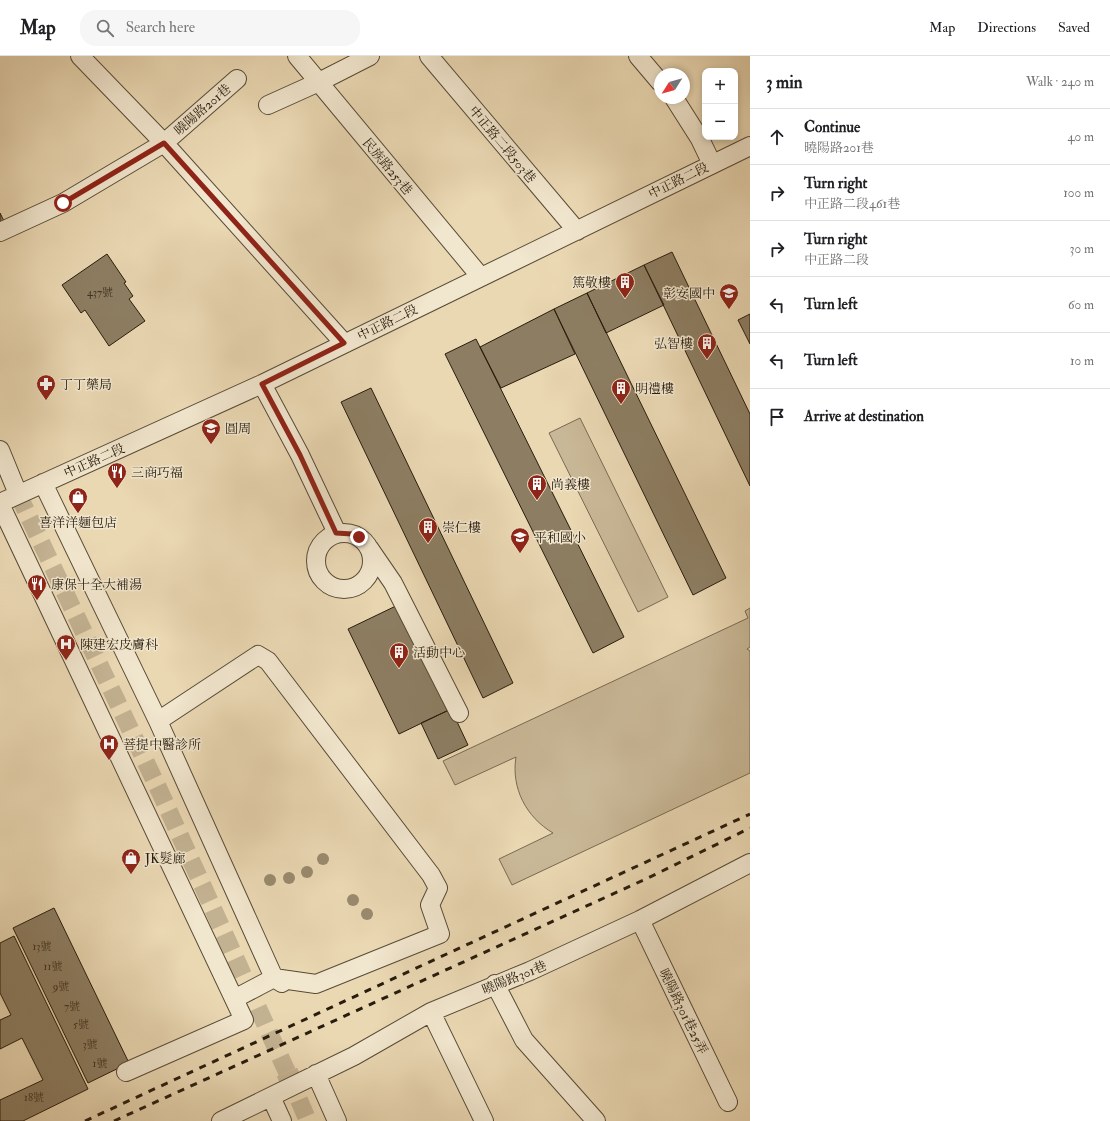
<!DOCTYPE html>
<html lang="en">
<head>
<meta charset="utf-8">
<style>
	:root { --surface:#fff; --page:#f6f6f6; --text:#202124; --muted:#757577; --line:#e0e0e0 }
	body { margin:0; font-family:"IM FELL Double Pica","Noto Serif TC",serif; background:var(--page); color:var(--text) }
	.controls { position:absolute; right:12px; top:12px; display:grid; overflow:hidden; border-radius:8px; box-shadow:0 2px 6px #0003 }
	.controls button { width:36px; height:36px; display:grid; place-items:center; padding:0; border:0; border-bottom:1px solid var(--line); background:var(--surface); color:var(--text); font:20px sans-serif }
	.compass { position:absolute; left:654px; top:12px; width:36px; height:36px; border-radius:50%; background:var(--surface); box-shadow:0 2px 6px #0003; rotate:233deg }
	.stop { position:absolute; width:12px; height:12px; margin:-9px; border:3px solid #8f2418; border-radius:50%; background:#fff }
	.stop.end { background:#8f2418; border-color:#fff; box-shadow:0 1px 4px #0008 }
	.list { margin:0; padding:0; list-style:none }
	h2 { display:flex; justify-content:space-between; align-items:center; height:52px; margin:0; padding:0 16px; font-size:17px }
	h2 small { font-size:13px; font-weight:400; color:var(--muted) }
	.list li { display:grid; grid-template-columns:26px 1fr auto; gap:12px; align-items:center; box-sizing:border-box; height:56px; padding:0 16px; border-top:1px solid var(--line) }
	.list b { display:block; font-size:15px; white-space:nowrap }
	.list p { margin:0; font-size:13px; white-space:nowrap; color:var(--muted) }
	.list em { font-size:13px; font-style:normal; color:var(--muted) }
	.icon { flex:none; width:22px; height:22px; fill:none; stroke:currentColor; stroke-width:2; stroke-linecap:round; stroke-linejoin:round }
	.map { position:relative; flex:none; width:750px; height:1065px; overflow:hidden }
	header { display:flex; align-items:center; gap:24px; box-sizing:border-box; height:56px; padding:0 20px; background:var(--surface); border-bottom:1px solid var(--line) }
	header strong { font-size:19px }
	nav { display:flex; gap:22px; margin-inline-start:auto; font-size:14px }
	.search { width:280px; height:36px; background:var(--page); display:flex; align-items:center; gap:10px; box-sizing:border-box; padding:0 14px; border-radius:16px; color:var(--muted); font-size:15px }
	main { display:flex }
	aside { flex:1; background:var(--surface) }
	.map>svg:first-child { display:block }
	.green { fill:#c9b897; stroke:#786a52 }
	.building { fill:#8d7e63; stroke:#281c0c }
	.lines { fill:none; stroke-linecap:round; stroke-linejoin:round }
	.minor-tunnel { stroke:#c3b292; stroke-width:18; stroke-dasharray:18 9; stroke-linecap:butt }
	.major-tunnel { stroke:#c3b292; stroke-width:22; stroke-dasharray:22 11; stroke-linecap:butt }
	.minor-casing { stroke:#584b36; stroke-width:20 }
	.minor { stroke:#f1e6ce; stroke-width:18 }
	.rail { stroke:#281c0c; stroke-width:3; stroke-dasharray:7 7; stroke-linecap:butt }
	.tree { fill:#9a8a6e }
	.route { stroke:#8f2418; stroke-width:5 }
	.labels { text-anchor:middle; stroke-width:3; stroke-linejoin:round; paint-order:stroke }
	.number-label { font-size:11px; fill:#413422 }
	.street-label { font-size:13px; fill:#281c0c; stroke:#f1e6ce }
	.poi-label { font-size:13px; fill:#281c0c; stroke:#f1e6ce; text-anchor:start }
</style>
</head>
<body>
<header>
<strong>Map</strong>
<div class="search"><svg class="icon" aria-label="search" viewBox="0 0 24 24"><circle cx="10" cy="10" r="6"/><path d="M15 15l6 6"/></svg>Search here</div>
<nav><a>Map</a><a>Directions</a><a>Saved</a></nav>
</header>
<main>
<div class="map">
<svg width="750" height="1065" viewBox="0 0 750 1065">
	<rect width="100%" height="100%" fill="#ead8b3"/>
	<filter id="stains"><feTurbulence type="fractalNoise" baseFrequency=".005" numOctaves="4"/><feColorMatrix values="0 0 0 0 .2 0 0 0 0 .09 0 0 0 0 .02 0 0 0 .5 -.17"/></filter>
	<radialGradient id="worn" r=".72"><stop offset=".6" stop-color="#630" stop-opacity="0"/><stop offset="1" stop-color="#630" stop-opacity=".3"/></radialGradient>
	<path class="green" d="M580 362 668 541 638 556 549 377Z
		M750 552V591L747 593 750 595V717L512 829 499 803 553 777C526 761 511 732 516 701L455 729 443 705 748 562 745 555Z"/>
	<path class="building" d="M0 157 5 167 0 170Z
		M672 196 750 358V430L644 209Z
		M107 198 126 226 124 227 133 240 129 243 145 265 109 290 85 254 81 257 62 229Z
		M644 209 664 249 606 277 587 237Z
		M587 237 726 522 693 539 554 253Z
		M554 253 575 298 501 332 480 291Z
		M750 258V288L738 264Z
		M476 283 624 581 593 597 445 298Z
		M371 332 513 627 483 642 341 346Z
		M400 548 451 653 399 678 348 573Z
		M451 653 468 689 438 703 421 667Z
		M54 852 129 1007 88 1027 13 872Z
		M14 880 88 1033 23 1065H0V1044L43 1024 22 982 0 993V964L11 959 0 937V887Z"/>
	<g class="lines">
		<path class="minor-tunnel" d="M18 438 161 738 287 1016
			M299 1044 308 1065"/>
		<path class="major-tunnel" d="M287 1016 299 1044"/>
		<defs>
			<path id="minor" d="M80 0 164 87 344 287
				M297 0 480 220
				M429 0 577 175
				M638 0 660 26
				M674 42 700 83 712 108
				M268 49 319 26 370 0
				M0 176 63 147 164 87 237 23
				M262 328 300 399 337 477
				M0 394 18 438
				M43 427 158 665 274 922 316 928 440 878 430 849 438 832 431 819 268 605 258 599 158 665
				M0 447 262 328 750 90
				M0 448 244 964 126 1016
				M316 505a28 28 0 1 1 56 0a28 28 0 1 1-56 0Z
				M369 492 393 527 459 657
				M640 864 728 1046
				M495 928 524 984 596 1065
				M234 943 274 922 282 927
				M431 956 484 1065
				M316 1018 337 1065
				M271 1041 282 1065
				M221 1065 354 1000 431 956 530 915 640 864 750 807"/>
		</defs>
		<use href="#minor" class="minor-casing"/>
		<use href="#minor" class="minor"/>
		<path class="rail" d="M85 1065 750 758
			M114 1065 648 822 750 772"/>
	</g>
	<g class="tree">
		<circle cx="323" cy="803" r="6"/>
		<circle cx="307" cy="816" r="6"/>
		<circle cx="289" cy="822" r="6"/>
		<circle cx="270" cy="824" r="6"/>
		<circle cx="353" cy="844" r="6"/>
		<circle cx="367" cy="858" r="6"/>
	</g>
	<g class="lines">
		<path class="route" d="M63 147 164 87 344 287 262 328 300 399 336 477 352 478 359 481"/>
	</g>
	<defs>
		<symbol id="building-pin" viewBox="-11 -11 22 30"><path d="M0 17L-7.5 6A9.5 9.5 0 1 1 7.5 6Z" fill="#8f2418" stroke="#f1e6ce"/><path d="M-4-6H4V6H1V3H-1V6H-4ZM-2.5-4.3h1.7v1.8h-1.7ZM.8-4.3h1.7v1.8H.8ZM-2.5-1h1.7V.8h-1.7ZM.8-1h1.7V.8H.8Z" fill="#fff"/></symbol>
		<symbol id="school-pin" viewBox="-11 -11 22 30"><path d="M0 17L-7.5 6A9.5 9.5 0 1 1 7.5 6Z" fill="#8f2418" stroke="#f1e6ce"/><path d="M0-5L7-2L0 1L-7-2ZM-4 1L0 2.5L4 1V4Q0 6-4 4Z" fill="#fff"/></symbol>
		<symbol id="pharmacy-pin" viewBox="-11 -11 22 30"><path d="M0 17L-7.5 6A9.5 9.5 0 1 1 7.5 6Z" fill="#8f2418" stroke="#f1e6ce"/><path d="M-2-6h4v4h4v4h-4v4h-4v-4h-4v-4h4Z" fill="#fff"/></symbol>
		<symbol id="restaurant-pin" viewBox="-11 -11 22 30"><path d="M0 17L-7.5 6A9.5 9.5 0 1 1 7.5 6Z" fill="#8f2418" stroke="#f1e6ce"/><path d="M-5-6h1v4h1v-4h1v4h1v-4h1v5L-1.5 .5V6h-2V.5L-5-1ZM5-6V6H3V1.5H1.5Q1.5-4 5-6Z" fill="#fff"/></symbol>
		<symbol id="shop-pin" viewBox="-11 -11 22 30"><path d="M0 17L-7.5 6A9.5 9.5 0 1 1 7.5 6Z" fill="#8f2418" stroke="#f1e6ce"/><path d="M-5-2.5h2.3a2.7 3.5 0 0 1 5.4 0H5L5.5 6h-11ZM-1.5-2.5h3a1.5 2.3 0 0 0-3 0Z" fill="#fff"/></symbol>
		<symbol id="hospital-pin" viewBox="-11 -11 22 30"><path d="M0 17L-7.5 6A9.5 9.5 0 1 1 7.5 6Z" fill="#8f2418" stroke="#f1e6ce"/><path d="M-5-5h3v3.5h4V-5h3V5h-3V1.5h-4V5h-3Z" fill="#fff"/></symbol>
	</defs>
	<g fill-rule="evenodd">
		<use href="#building-pin" x="614" y="215" width="22" height="30"/>
		<use href="#school-pin" x="718" y="226" width="22" height="30"/>
		<use href="#building-pin" x="696" y="276" width="22" height="30"/>
		<use href="#pharmacy-pin" x="35" y="317" width="22" height="30"/>
		<use href="#building-pin" x="610" y="321" width="22" height="30"/>
		<use href="#school-pin" x="200" y="361" width="22" height="30"/>
		<use href="#restaurant-pin" x="106" y="405" width="22" height="30"/>
		<use href="#building-pin" x="526" y="417" width="22" height="30"/>
		<use href="#shop-pin" x="67" y="430" width="22" height="30"/>
		<use href="#building-pin" x="417" y="460" width="22" height="30"/>
		<use href="#school-pin" x="509" y="470" width="22" height="30"/>
		<use href="#restaurant-pin" x="26" y="517" width="22" height="30"/>
		<use href="#hospital-pin" x="55" y="577" width="22" height="30"/>
		<use href="#building-pin" x="388" y="585" width="22" height="30"/>
		<use href="#hospital-pin" x="98" y="677" width="22" height="30"/>
		<use href="#shop-pin" x="120" y="791" width="22" height="30"/>
	</g>
	<g class="labels">
		<g class="number-label">
			<text x="100" y="240">437號</text>
			<text x="42" y="894">13號</text>
			<text x="53" y="914">11號</text>
			<text x="61" y="934">9號</text>
			<text x="72" y="954">7號</text>
			<text x="81" y="972">5號</text>
			<text x="90" y="992">3號</text>
			<text x="100" y="1011">1號</text>
			<text x="34" y="1045">18號</text>
		</g>
		<g class="street-label">
			<text transform="translate(202 53) rotate(-41)" y="5">曉陽路201巷</text>
			<text transform="translate(503 88) rotate(50)" y="5">中正路二段503巷</text>
			<text transform="translate(388 110) rotate(50)" y="5">民族路253巷</text>
			<text transform="translate(678 124) rotate(-26)" y="5">中正路二段</text>
			<text transform="translate(387 266) rotate(-26)" y="5">中正路二段</text>
			<text transform="translate(94 404) rotate(-24)" y="5">中正路二段</text>
			<text transform="translate(514 921) rotate(-22)" y="5">曉陽路301巷</text>
			<text transform="translate(684 955) rotate(64)" y="5">曉陽路301巷25弄</text>
		</g>
		<g class="poi-label">
			<text x="611" y="231" text-anchor="end">篤敬樓</text>
			<text x="715" y="242" text-anchor="end">彰安國中</text>
			<text x="693" y="292" text-anchor="end">弘智樓</text>
			<text x="60" y="333">丁丁藥局</text>
			<text x="635" y="337">明禮樓</text>
			<text x="225" y="377">圓周</text>
			<text x="131" y="421">三商巧福</text>
			<text x="551" y="433">尚義樓</text>
			<text x="78" y="471" text-anchor="middle">喜洋洋麵包店</text>
			<text x="442" y="476">崇仁樓</text>
			<text x="534" y="486">平和國小</text>
			<text x="51" y="533">康保十全大補湯</text>
			<text x="80" y="593">陳建宏皮膚科</text>
			<text x="413" y="601">活動中心</text>
			<text x="123" y="693">菩提中醫診所</text>
			<text x="145" y="807">JK髮廊</text>
		</g>
	</g>
	<rect width="100%" height="100%" filter="url(#stains)"/>
	<rect width="100%" height="100%" fill="url(#worn)"/>
</svg>
<div class="controls">
<button>+</button>
<button>−</button>
</div>
<svg class="compass" viewBox="-18 -18 36 36"><path d="M0-13l5 13h-10z" fill="#e53935"/><path d="M0 13l5-13h-10z" fill="#757577"/></svg>
<div class="stop" style="left:63px;top:147px"></div>
<div class="stop end" style="left:359px;top:481px"></div>
</div>
<aside>
<h2>3 min<small>Walk · 240 m</small></h2>
<ul class="list">
<li><svg class="icon" aria-label="ahead" viewBox="0 0 24 24"><path d="M12 20V5M6 11l6-6 6 6"/></svg><div><b>Continue</b><p>曉陽路201巷</p></div><em>40 m</em></li>
<li><svg class="icon" aria-label="right" viewBox="0 0 24 24"><path d="M7 20v-9h11M14 6l5 5-5 5"/></svg><div><b>Turn right</b><p>中正路二段461巷</p></div><em>100 m</em></li>
<li><svg class="icon" aria-label="right" viewBox="0 0 24 24"><path d="M7 20v-9h11M14 6l5 5-5 5"/></svg><div><b>Turn right</b><p>中正路二段</p></div><em>30 m</em></li>
<li><svg class="icon" aria-label="left" viewBox="0 0 24 24"><path d="M17 20v-9H6M10 6l-5 5 5 5"/></svg><div><b>Turn left</b></div><em>60 m</em></li>
<li><svg class="icon" aria-label="left" viewBox="0 0 24 24"><path d="M17 20v-9H6M10 6l-5 5 5 5"/></svg><div><b>Turn left</b></div><em>10 m</em></li>
<li><svg class="icon" aria-label="arrive" viewBox="0 0 24 24"><path d="M6 21V4h12l-3 4 3 4H6"/></svg><div><b>Arrive at destination</b></div></li>
</ul>
</aside>
</main>
</body>
</html>
